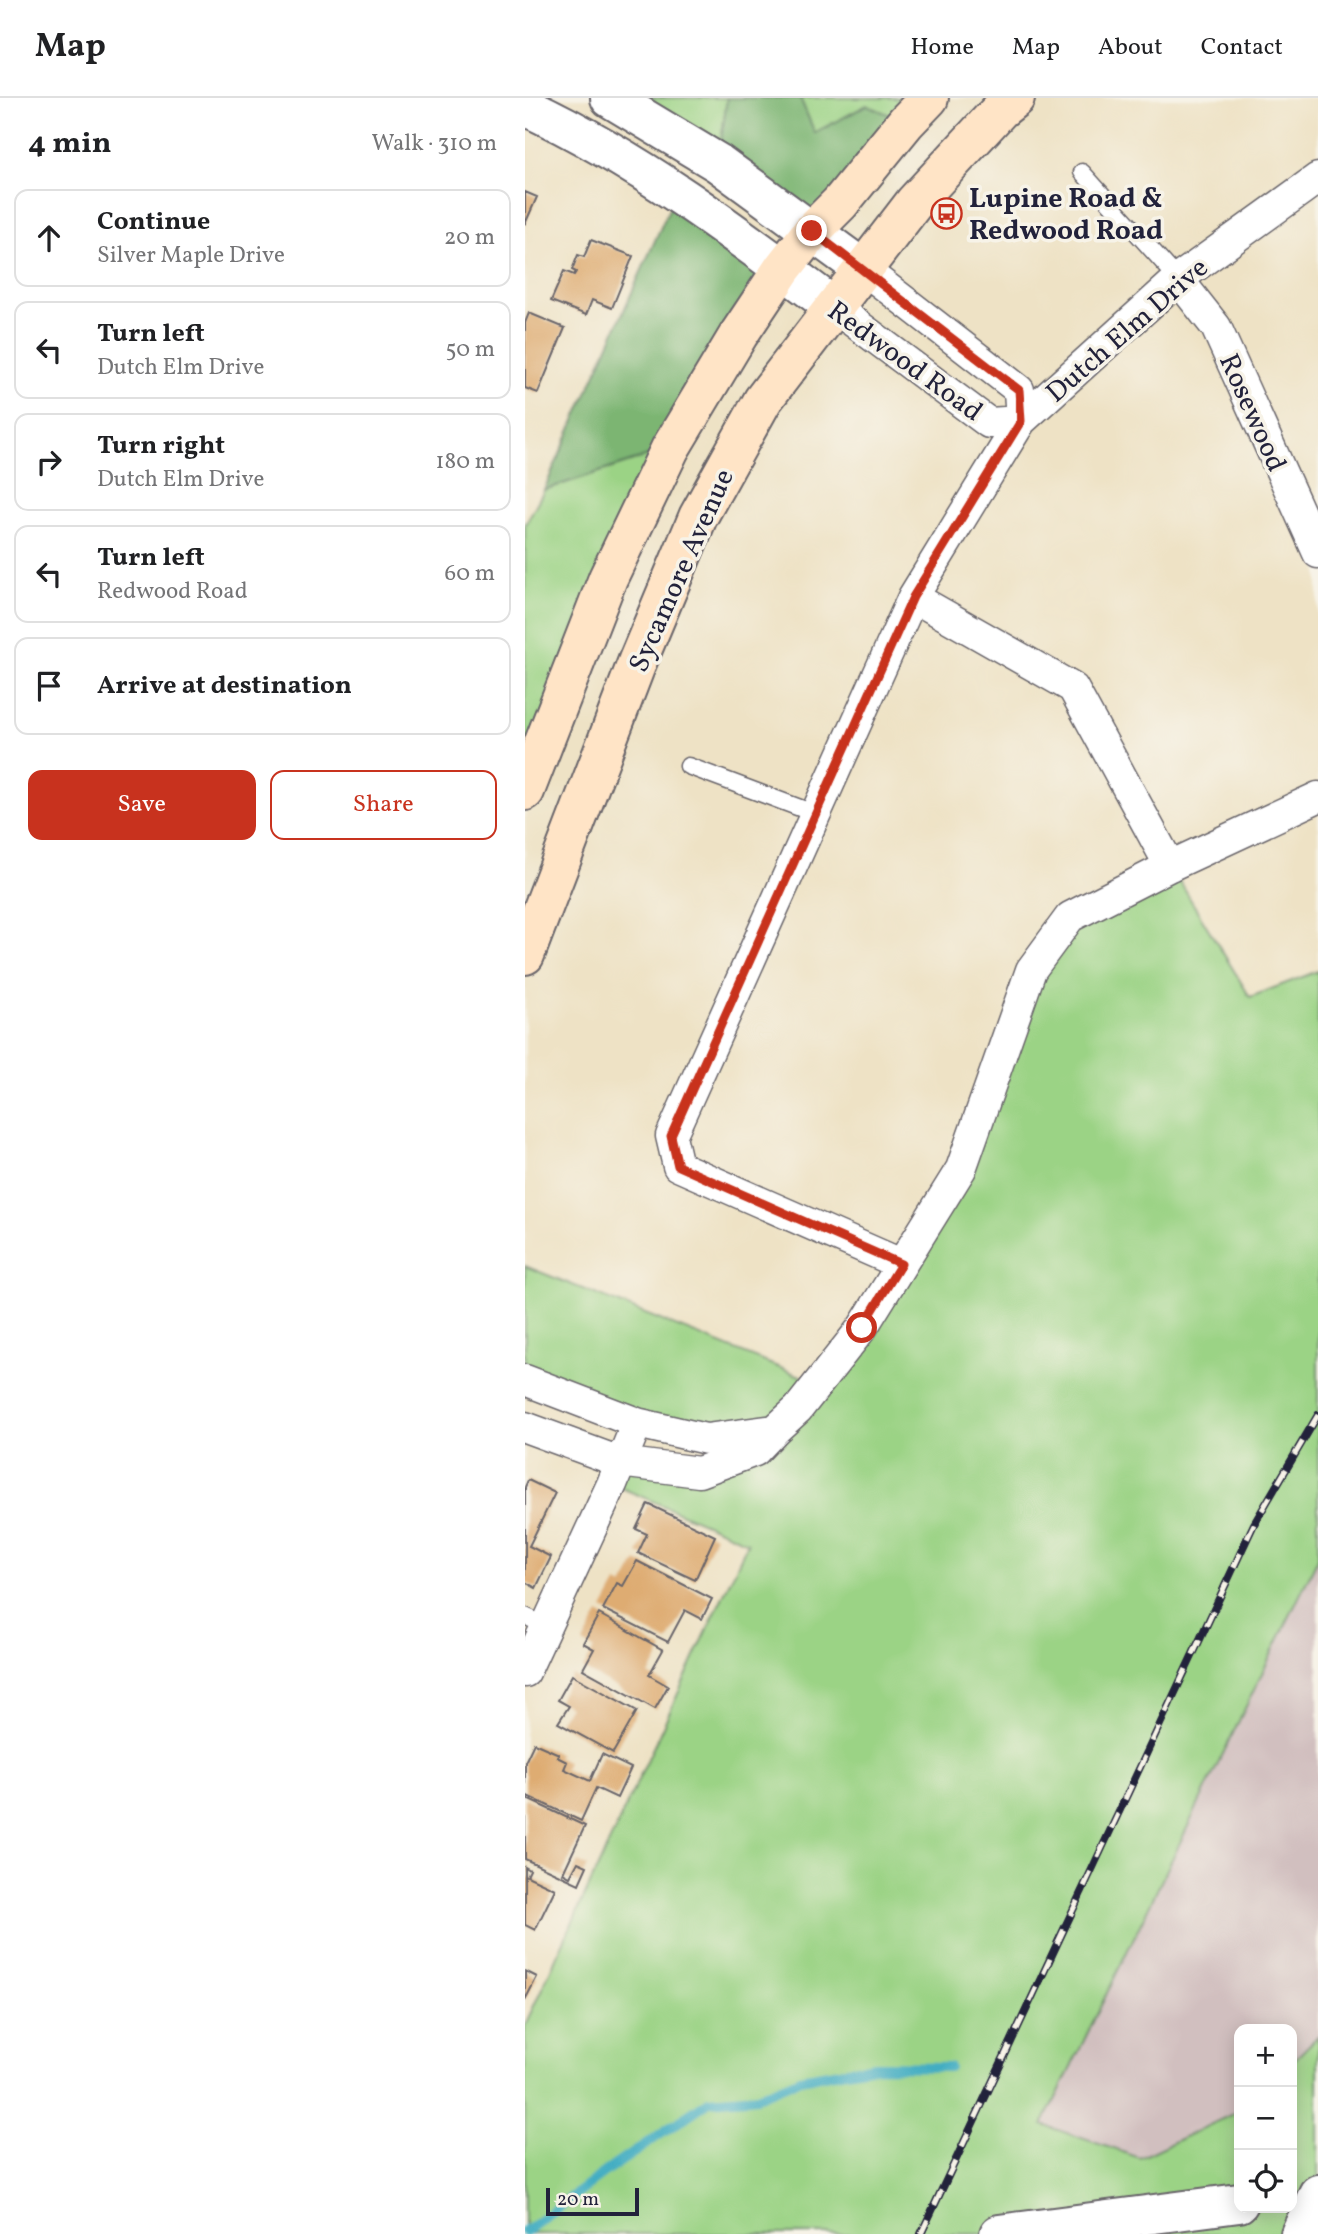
<!DOCTYPE html>
<html lang="en">
<head>
<meta charset="utf-8">
<style>
	:root { --surface:#fff; --page:#f6f6f6; --text:#202124; --muted:#757577; --line:#e0e0e0; --accent:#c8321e }
	body { margin:0; font-family:Vollkorn,serif; background:var(--page); color:var(--text) }
	.controls { position:absolute; right:21px; bottom:21px; display:grid; overflow:hidden; border-radius:14px; box-shadow:0 4px 18px #0003 }
	.controls button { width:63px; height:63px; display:grid; place-items:center; padding:0; border:0; border-bottom:2px solid var(--line); background:var(--surface); color:var(--text); font:35px sans-serif }
	.scale { position:absolute; left:21px; bottom:18px; width:93px; box-sizing:border-box; padding-left:7px; border:4px solid #22223b; border-top:0; font-size:19px; line-height:24px; white-space:nowrap; color:#22223b; -webkit-text-stroke:5px #f7f3e8; paint-order:stroke }
	.stop { position:absolute; width:21px; height:21px; margin:-16px; border:5px solid #c8321e; border-radius:50%; background:#fff }
	.stop.end { background:#c8321e; border-color:#fff; box-shadow:0 2px 7px #0008 }
	.list { margin:0; padding:0; list-style:none }
	h2 { display:flex; justify-content:space-between; align-items:center; height:91px; margin:0; padding:0 28px; font-size:30px }
	h2 small { font-size:23px; font-weight:400; color:var(--muted) }
	.list li { display:grid; grid-template-columns:46px 1fr auto; gap:21px; align-items:center; box-sizing:border-box; height:98px; margin:0 14px 14px; padding:0 14px; border:2px solid var(--line); border-radius:14px }
	.list b { display:block; font-size:26px; white-space:nowrap }
	.list p { margin:0; font-size:23px; white-space:nowrap; color:var(--muted) }
	.list em { font-size:23px; font-style:normal; color:var(--muted) }
	.actions { display:flex; gap:14px; padding:21px 28px }
	.actions a { flex:1; padding:16px 0; border:2px solid var(--accent); border-radius:14px; text-align:center; font-size:24px; color:var(--accent) }
	.actions .main { background:var(--accent); color:#fff }
	.icon { flex:none; width:38px; height:38px; fill:none; stroke:currentColor; stroke-width:2; stroke-linecap:round; stroke-linejoin:round }
	.map { position:relative; flex:none; width:793px; height:2136px; overflow:hidden }
	header { display:flex; align-items:center; gap:42px; box-sizing:border-box; height:98px; padding:0 35px; background:var(--surface); border-bottom:2px solid var(--line) }
	header strong { font-size:33px }
	nav { display:flex; gap:38px; margin-inline-start:auto; font-size:24px }
	main { display:flex }
	aside { flex:1; background:var(--surface) }
	.map>svg:first-child { display:block }
	.industrial { fill:#d1bfbf }
	.green { fill:#9bd385; stroke:#5e7a60; stroke-width:2 }
	.forest { fill:#7cb572; stroke:#4f6c56; stroke-width:2 }
	.lines { fill:none; stroke-linecap:round; stroke-linejoin:round }
	.stream { stroke:#43adc2; stroke-width:10 }
	.building { fill:#deac72 }
	.service-casing { stroke:#69656b; stroke-width:19 }
	.minor-casing { stroke:#69656b; stroke-width:33 }
	.tertiary-casing { stroke:#69656b; stroke-width:42 }
	.secondary-casing { stroke:#69656b; stroke-width:42 }
	.service { stroke:#fff; stroke-width:16 }
	.minor { stroke:#fff; stroke-width:30 }
	.tertiary { stroke:#fff; stroke-width:38 }
	.secondary { stroke:#ffe4c6; stroke-width:38 }
	.rail-casing { stroke:#22223b; stroke-width:8 }
	.rail { stroke:#f7f3e8; stroke-width:5; stroke-dasharray:16; stroke-linecap:butt }
	.route { stroke:#c8321e; stroke-width:9 }
	.labels { text-anchor:middle; stroke-width:7; stroke-linejoin:round; paint-order:stroke }
	.poi-label { font-size:28px; font-weight:bold; fill:#22223b; stroke:#f7f3e8; text-anchor:start }
	.street-label { font-size:28px; fill:#22223b; stroke:#f7f3e8 }
</style>
</head>
<body>
<header>
<strong>Map</strong>
<nav><a>Home</a><a>Map</a><a>About</a><a>Contact</a></nav>
</header>
<main>
<aside>
<h2>4 min<small>Walk · 310 m</small></h2>
<ul class="list">
<li><svg class="icon" aria-label="ahead" viewBox="0 0 24 24"><path d="M12 20V5M6 11l6-6 6 6"/></svg><div><b>Continue</b><p>Silver Maple Drive</p></div><em>20 m</em></li>
<li><svg class="icon" aria-label="left" viewBox="0 0 24 24"><path d="M17 20v-9H6M10 6l-5 5 5 5"/></svg><div><b>Turn left</b><p>Dutch Elm Drive</p></div><em>50 m</em></li>
<li><svg class="icon" aria-label="right" viewBox="0 0 24 24"><path d="M7 20v-9h11M14 6l5 5-5 5"/></svg><div><b>Turn right</b><p>Dutch Elm Drive</p></div><em>180 m</em></li>
<li><svg class="icon" aria-label="left" viewBox="0 0 24 24"><path d="M17 20v-9H6M10 6l-5 5 5 5"/></svg><div><b>Turn left</b><p>Redwood Road</p></div><em>60 m</em></li>
<li><svg class="icon" aria-label="arrive" viewBox="0 0 24 24"><path d="M6 21V4h12l-3 4 3 4H6"/></svg><div><b>Arrive at destination</b></div></li>
</ul>
<div class="actions"><a class="main">Save</a><a>Share</a></div>
</aside>
<div class="map">
<svg width="793" height="2136" viewBox="0 0 793 2136">
	<rect width="100%" height="100%" fill="#f7f3e8"/>
	<filter id="ink" filterUnits="userSpaceOnUse"><feTurbulence type="fractalNoise" baseFrequency=".0143" numOctaves="2"/><feDisplacementMap in="SourceGraphic" scale="14" xChannelSelector="R" yChannelSelector="G"/><feConvolveMatrix kernelMatrix="1 2 1 2 8 2 1 2 1" color-interpolation-filters="sRGB"/></filter>
	<filter id="wash" filterUnits="userSpaceOnUse"><feTurbulence type="fractalNoise" baseFrequency=".00686" numOctaves="4" result="noise"/><feDisplacementMap in="SourceGraphic" scale="28" xChannelSelector="R" yChannelSelector="G"/><feGaussianBlur stdDeviation="1.57" result="paint"/><feColorMatrix in="noise" values="0 0 0 0 0 0 0 0 0 0 0 0 0 0 0 0 0 1.4 0 .05"/><feComposite in="paint" operator="in"/></filter>
	<g filter="url(#wash)">
		<rect width="100%" height="100%" fill="#eee2c5"/>
		<path class="industrial" d="M793 1317V2095L767 2099V1931H714V2105L396 2136Z"/>
		<path class="green" d="M96 0H202L193 65Z
			M275 0H404L381 24 342 7 289 35Z
			M145 351 0 693V427L19 392Z
			M645 768 725 899 793 873V1460L518 2027 615 2060 714 2013V2110H767V1964L793 1938V2136H0V1927L223 1444 87 1386 95 1364 174 1374 230 1353 181 1341 0 1282V1168L293 1285 436 1071 506 872 545 819Z"/>
		<path class="forest" d="M202 0H275L290 35 342 7 381 24 287 133 193 65Z
			M152 93 258 170 145 351 19 392Z"/>
		<g class="lines">
			<path class="stream" d="M0 2134 83 2072 184 2003 232 1999 275 1981 349 1968 424 1969"/>
		</g>
		<g id="blocks">
			<path class="building" d="M0 94 12 99 0 126Z
				M66 142 108 158 87 210 67 202 61 217 26 203 39 173 49 177 51 174 47 172 53 157 59 159Z
				M4 215 40 230 13 295 0 290V225Z
				M3 1382 30 1395 4 1448 26 1459 11 1490 0 1484V1389Z
				M123 1406 190 1438 170 1482 113 1455 122 1436 111 1431Z
				M112 1463 187 1501 177 1521 160 1512 143 1544 78 1511 92 1485 98 1488Z
				M74 1516 138 1552 124 1577 143 1588 130 1611 58 1571 69 1551 58 1545Z
				M47 1577 112 1613 88 1655 33 1625 44 1608 33 1602Z
				M9 1645 34 1656 32 1659 42 1664 39 1671 65 1683 77 1656 106 1670 92 1700 71 1690 56 1723 0 1697V1664Z
				M0 1700 60 1728 38 1775 45 1779 53 1764 62 1768 54 1786 0 1761Z
				M0 1769 5 1772 2 1778 30 1791 10 1832 0 1827Z
				M0 1873 12 1879 0 1902Z"/>
		</g>
	</g>
	<g filter="url(#ink)">
		<use href="#blocks" fill-opacity="0" stroke="#69656b" stroke-width="2"/>
		<g class="lines">
			<defs>
				<path id="service" d="M557 74 653 181
					M163 668 291 716
					M0 1518 21 1528"/>
				<path id="minor" d="M653 181 691 229 793 455
					M310 210 464 325 496 323 494 292 338 171
					M388 499 548 590 645 768
					M376 1166 153 1068 146 1038 388 499 496 323 653 181 793 80
					M0 1282 112 1325 181 1341 250 1332 230 1353 174 1374 95 1364 0 1329
					M250 1332 273 1311 337 1230 436 1071 506 872 545 819 645 768 793 699
					M0 1574 87 1386 112 1325"/>
				<path id="tertiary" d="M85 0 193 65 338 171
					M0 8C113 61 211 135 310 210
					M474 2136 714 2105
					M775 2136 793 2096"/>
				<path id="secondary" d="M0 693 83 480 145 351 214 236 258 170 287 133 315 105 381 24 404 0
					M0 857 113 562 173 419 238 302 389 105 475 12 490 0"/>
			</defs>
			<use href="#service" class="service-casing"/>
			<use href="#minor" class="minor-casing"/>
			<use href="#tertiary" class="tertiary-casing"/>
			<use href="#secondary" class="secondary-casing"/>
			<use href="#service" class="service"/>
			<use href="#minor" class="minor"/>
			<use href="#tertiary" class="tertiary"/>
			<use href="#secondary" class="secondary"/>
			<defs>
				<path id="rail" d="M396 2136 729 1426 793 1317"/>
			</defs>
			<use href="#rail" class="rail-casing"/>
			<use href="#rail" class="rail"/>
		</g>
	</g>
	<g class="lines" filter="url(#ink)">
		<path class="route" d="M287 133 494 292 496 323 388 499 146 1038 153 1068 376 1166 337 1230"/>
	</g>
	<defs>
		<symbol id="bus-ring" viewBox="-11 -11 22 22"><circle r="9.5" fill="#f7f3e8" stroke="#c8321e" stroke-width="1.5"/><path d="M-5-6H5V4H4V6H2V4H-2V6H-4V4H-5ZM-3.5-4V0h7V-4ZM-3.5 1.2v1.5H-2V1.2ZM2 1.2v1.5H3.5V1.2Z" fill="#c8321e"/></symbol>
	</defs>
	<g fill-rule="evenodd">
		<use href="#bus-ring" x="404" y="98" width="35" height="35"/>
	</g>
	<g class="labels">
		<g class="poi-label">
			<text x="444" y="109">Lupine Road &amp;<tspan x="444" dy="32">Redwood Road</tspan></text>
		</g>
		<g class="street-label">
			<text transform="translate(601 231) rotate(-41)" y="10">Dutch Elm Drive</text>
			<text transform="translate(381 262) rotate(36)" y="10">Redwood Road</text>
			<text transform="translate(729 314) rotate(66)" y="10">Rosewood</text>
			<text transform="translate(155 472) rotate(-66)" y="10">Sycamore Avenue</text>
		</g>
	</g>
</svg>
<div class="controls">
<button>+</button>
<button>−</button>
<button><svg class="icon" aria-label="locate" viewBox="0 0 24 24"><circle cx="12" cy="12" r="6"/><path d="M12 2v4M12 18v4M2 12h4M18 12h4"/></svg></button>
</div>
<div class="scale">20 m</div>
<div class="stop" style="left:337px;top:1230px"></div>
<div class="stop end" style="left:287px;top:133px"></div>
</div>
</main>
</body>
</html>
